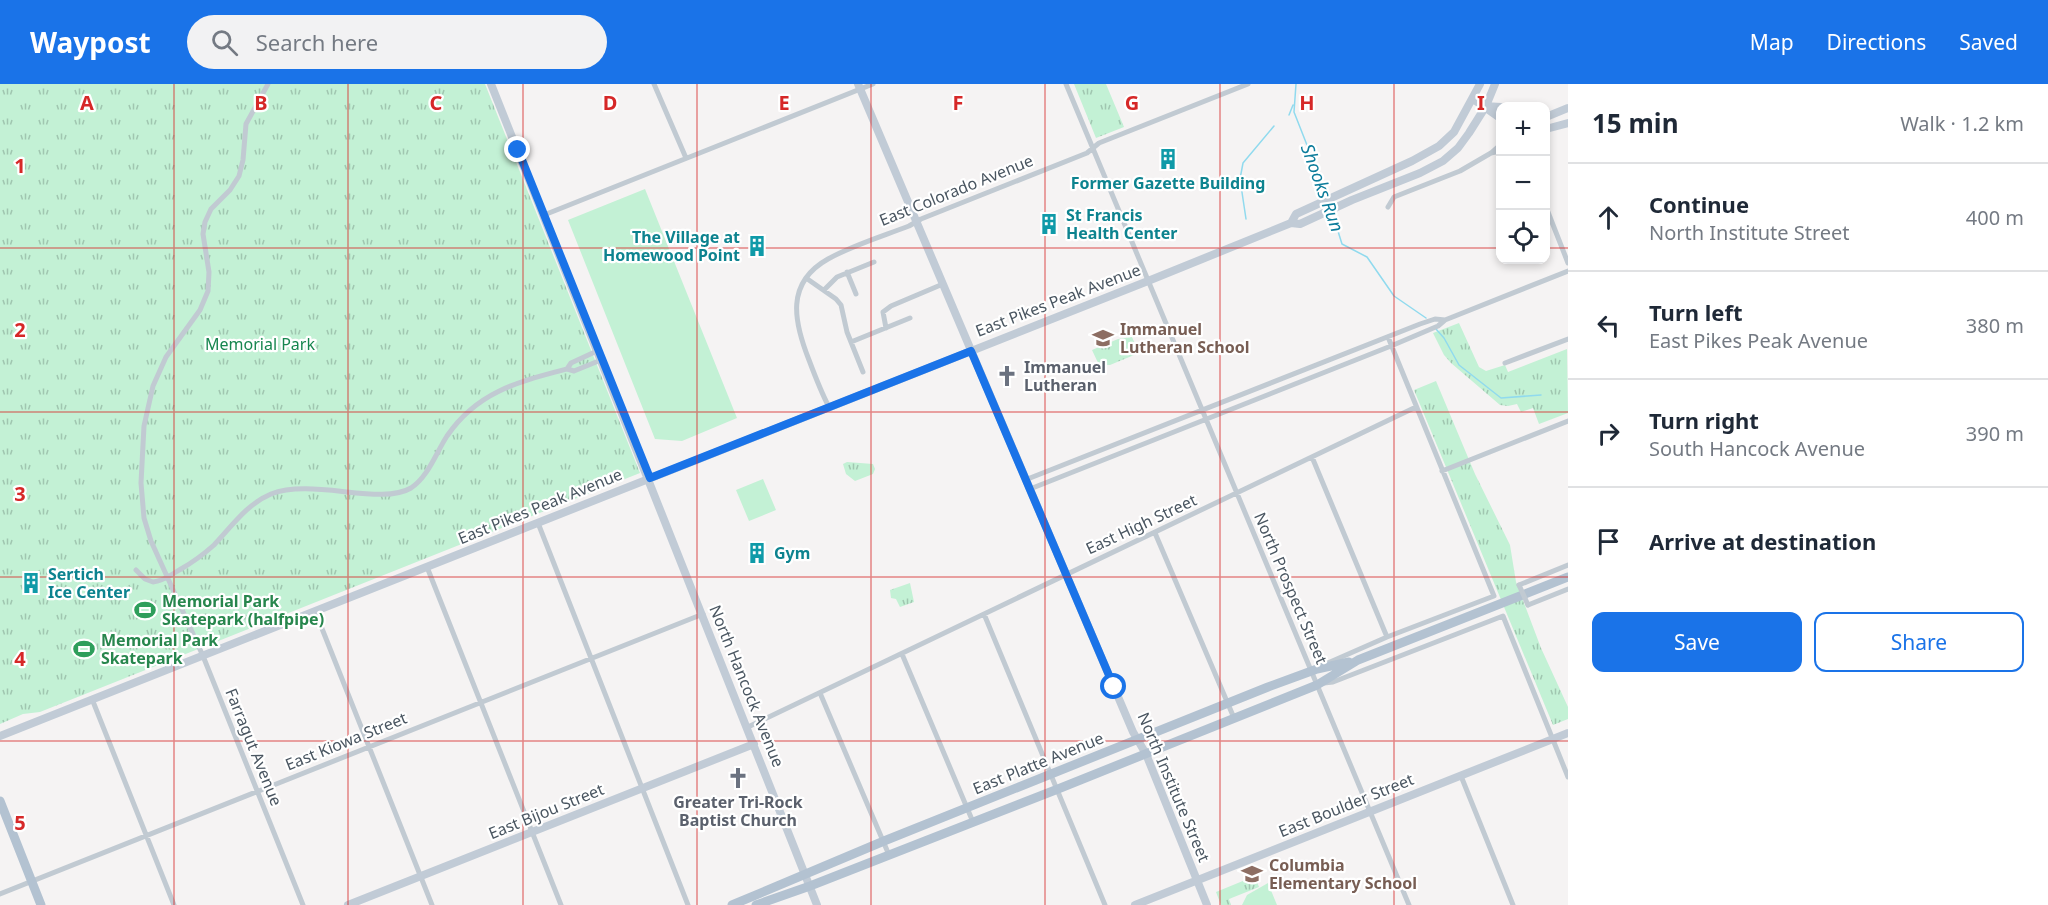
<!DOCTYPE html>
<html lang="en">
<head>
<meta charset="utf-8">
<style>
	:root { --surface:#fff; --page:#f2f2f3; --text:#1f2937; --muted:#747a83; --line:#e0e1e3; --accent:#1a73e8 }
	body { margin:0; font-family:"Noto Sans",sans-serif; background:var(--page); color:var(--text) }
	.controls { position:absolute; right:18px; top:18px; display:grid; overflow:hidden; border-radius:12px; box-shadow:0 3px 9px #0003 }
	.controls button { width:54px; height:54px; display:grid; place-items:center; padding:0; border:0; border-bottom:2px solid var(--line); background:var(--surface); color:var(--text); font:30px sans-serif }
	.stop { position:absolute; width:18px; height:18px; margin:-14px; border:4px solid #1a73e8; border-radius:50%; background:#fff }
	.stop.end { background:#1a73e8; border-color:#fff; box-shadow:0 2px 6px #0008 }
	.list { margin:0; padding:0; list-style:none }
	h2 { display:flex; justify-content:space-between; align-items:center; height:78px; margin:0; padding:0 24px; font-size:26px }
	h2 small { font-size:20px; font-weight:400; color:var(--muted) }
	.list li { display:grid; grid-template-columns:39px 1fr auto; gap:18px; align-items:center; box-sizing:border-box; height:108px; padding:0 24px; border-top:2px solid var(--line) }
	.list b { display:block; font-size:22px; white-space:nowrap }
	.list p { margin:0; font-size:20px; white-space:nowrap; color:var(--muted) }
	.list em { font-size:20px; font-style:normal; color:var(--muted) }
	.actions { display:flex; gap:12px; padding:18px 24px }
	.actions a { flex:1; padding:14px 0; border:2px solid var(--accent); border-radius:12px; text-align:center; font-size:21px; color:var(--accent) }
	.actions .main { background:var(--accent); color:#fff }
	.icon { flex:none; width:33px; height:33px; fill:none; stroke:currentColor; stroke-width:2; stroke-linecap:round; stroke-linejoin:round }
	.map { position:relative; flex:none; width:1568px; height:821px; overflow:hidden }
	header { display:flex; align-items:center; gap:36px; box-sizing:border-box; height:84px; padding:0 30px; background:var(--accent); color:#fff }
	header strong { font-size:28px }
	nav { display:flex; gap:33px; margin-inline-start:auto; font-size:21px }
	.search { width:420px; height:54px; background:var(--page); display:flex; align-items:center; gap:15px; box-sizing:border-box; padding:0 21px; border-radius:33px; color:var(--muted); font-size:22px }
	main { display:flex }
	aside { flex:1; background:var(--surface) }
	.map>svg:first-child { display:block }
	.green { fill:#c3f1d5 }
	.park { fill:url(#park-tufts) }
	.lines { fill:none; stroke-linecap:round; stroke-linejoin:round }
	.stream { stroke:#90daee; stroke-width:1.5 }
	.street { stroke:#c1cad2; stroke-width:5 }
	.secondary { stroke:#c1cbd6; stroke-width:8 }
	.primary { stroke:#b3c2d1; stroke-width:9 }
	.street-bridge { stroke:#c1cad2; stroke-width:5 }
	.route { stroke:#1a73e8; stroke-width:8 }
	.grid { fill:none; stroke:#d62828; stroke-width:1.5; stroke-opacity:0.55 }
	.labels { text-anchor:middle; stroke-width:4.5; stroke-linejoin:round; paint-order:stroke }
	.culture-label { font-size:16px; font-weight:bold; fill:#0d838f; stroke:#fff; text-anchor:start }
	.street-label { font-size:16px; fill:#4a5661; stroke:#fff }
	.education-label { font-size:16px; font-weight:bold; fill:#785e54; stroke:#fff; text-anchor:start }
	.park-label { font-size:16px; fill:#17864f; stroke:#fff }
	.worship-label { font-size:16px; font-weight:bold; fill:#5b616d; stroke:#fff; text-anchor:start }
	.leisure-label { font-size:16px; font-weight:bold; fill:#27864d; stroke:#fff; text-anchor:start }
	.water-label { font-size:18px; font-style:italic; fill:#0c7c9b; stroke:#fff }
	.grid-label { font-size:20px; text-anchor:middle; font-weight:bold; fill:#d62828; stroke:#fff; stroke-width:4.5; stroke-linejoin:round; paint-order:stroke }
</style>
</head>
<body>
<header>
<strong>Waypost</strong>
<div class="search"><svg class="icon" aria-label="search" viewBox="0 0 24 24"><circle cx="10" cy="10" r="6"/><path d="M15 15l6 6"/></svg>Search here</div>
<nav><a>Map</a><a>Directions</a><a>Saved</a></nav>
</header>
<main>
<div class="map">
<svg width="1568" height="821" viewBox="0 0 1568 821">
	<defs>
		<pattern id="park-tufts" width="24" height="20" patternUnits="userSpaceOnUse" patternTransform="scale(1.5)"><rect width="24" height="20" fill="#c3f1d5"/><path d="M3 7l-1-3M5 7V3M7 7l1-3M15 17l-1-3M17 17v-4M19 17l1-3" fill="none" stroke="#a0c6b0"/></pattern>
	</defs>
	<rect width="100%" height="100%" fill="#f5f3f3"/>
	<path class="green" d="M645 105 737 334 682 357 655 355 568 136Z
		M763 395 776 426 749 437 736 406Z
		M1268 799 1277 821H1242L1247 811Z"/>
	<path class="park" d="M0 0H485L640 389 40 628 23 630 0 640Z
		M1074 0H1106L1124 43 1096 54Z
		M1459 239 1479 283 1486 287 1505 281 1508 288 1567 265 1568 329 1539 340 1533 324 1521 328 1517 320 1508 322 1500 321 1451 279 1444 271 1433 249Z
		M1132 253 1139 269 1110 281H1099L1092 266 1118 255Z
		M1436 297 1475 390 1510 461 1516 498 1541 564 1568 623V635L1553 641 1414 306Z
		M847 378 873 380 875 385 873 390 855 397 846 390 843 380Z
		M910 499 914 518 900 523 896 515 891 514 890 506Z
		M1255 792 1259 803 1229 815 1231 821H1221L1216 808Z"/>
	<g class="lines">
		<path class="stream" d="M1296 0 1294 28 1327 112
			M1289 31 1293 21
			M1332 128 1342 160 1367 173 1394 212 1426 234
			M1246 135 1240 95 1243 79 1274 42
			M1436 245 1444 254 1459 281 1501 314 1541 311"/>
		<path class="street" d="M268 0 246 40 243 76 239 92 230 106 211 125 205 138 203 150 209 188 208 207 200 226 166 273 153 302 144 342 141 399 144 434 151 457 203 572 303 821
			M654 0 686 74
			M1066 0 1409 821
			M1491 69 1500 67
			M1388 123 1394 113 1460 87 1491 69 1500 61
			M1546 123 1568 179
			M544 131 873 0
			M847 188 856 210
			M806 194 836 215 841 221 847 248 863 288
			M824 206 837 193 874 178
			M886 244 883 228 891 222 943 200
			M851 258 910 234
			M597 267 571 279 567 285 574 287 601 276
			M1505 279 1568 255
			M829 323C821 308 815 292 809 276 794 238 785 199 828 175 853 161 883 152 909 142L921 135 1087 69 1099 59 1248 0
			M1312 373 1387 553
			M1442 387 1568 337
			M1025 396 1420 240 1435 235 1445 236
			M1030 405 1391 262 1438 242 1445 236 1568 187
			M538 439 688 821
			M1155 449 1234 634
			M427 483 561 821
			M136 486 145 495 153 498C164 497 172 490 181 485 193 478 204 470 214 461 232 442 247 420 271 410 312 394 381 422 411 404 428 393 436 369 447 352 477 308 517 298 567 285
			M1519 501 1568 481
			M1528 521 1568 505
			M315 527 432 821
			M984 530 1105 821
			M902 570 973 738
			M1321 582 1387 553 1494 512 1388 253
			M1324 599 1333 598 1503 532 1568 693
			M820 609 889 771
			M92 615 174 821
			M748 643 1416 323
			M1461 692 1513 821
			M0 810 703 530"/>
		<path class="secondary" d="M491 0 817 821
			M858 0 1133 648 1146 670 1207 821
			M1473 15 1500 34
			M1486 22 1500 23
			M1546 33 1568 24
			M1546 45 1568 39
			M1291 139 1296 130 1412 77 1439 62 1454 48 1480 0
			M0 652 1148 197 1291 139 1300 140 1352 116 1420 89 1443 77 1458 64 1469 49 1486 22 1495 0
			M348 821 754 660
			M1135 821 1568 649"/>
		<path class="primary" d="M0 717 41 821
			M732 821 884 757 1268 603 1317 585 1349 578
			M756 821 810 802 1058 705 1317 601 1358 576 1568 493"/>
		<path class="street-bridge" d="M1519 501 1528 521"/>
	</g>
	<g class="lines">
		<path class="route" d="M518 66 650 394 971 267 1114 603"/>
	</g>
	<path class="grid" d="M174 0V821M348 0V821M523 0V821M697 0V821M871 0V821M1045 0V821M1220 0V821M1394 0V821M0 164H1500M1546 164H1568M0 328H1568M0 493H1568M0 657H1568"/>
	<defs>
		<symbol id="building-bare" viewBox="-9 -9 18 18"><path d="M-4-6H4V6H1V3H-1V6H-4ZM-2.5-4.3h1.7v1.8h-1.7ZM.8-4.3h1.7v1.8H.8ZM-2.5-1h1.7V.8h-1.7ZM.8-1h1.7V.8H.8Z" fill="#0f9aa8" stroke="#fff" stroke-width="2.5" paint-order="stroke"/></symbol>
		<symbol id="school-bare" viewBox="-9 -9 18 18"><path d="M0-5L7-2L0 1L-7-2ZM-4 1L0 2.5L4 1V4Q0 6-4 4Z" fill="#8d6e63" stroke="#fff" stroke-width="2.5" paint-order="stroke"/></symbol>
		<symbol id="church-bare" viewBox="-9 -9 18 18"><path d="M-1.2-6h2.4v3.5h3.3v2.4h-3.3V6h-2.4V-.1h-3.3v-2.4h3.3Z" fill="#6b7280" stroke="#fff" stroke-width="2.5" paint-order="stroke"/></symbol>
		<symbol id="stadium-bare" viewBox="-9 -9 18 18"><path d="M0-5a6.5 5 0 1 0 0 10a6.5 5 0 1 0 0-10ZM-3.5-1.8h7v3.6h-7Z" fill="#2e9e5b" stroke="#fff" stroke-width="2.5" paint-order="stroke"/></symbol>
	</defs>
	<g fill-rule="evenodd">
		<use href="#building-bare" x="1153" y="60" width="30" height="30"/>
		<use href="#building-bare" x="1034" y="125" width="30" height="30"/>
		<use href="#building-bare" x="742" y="147" width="30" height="30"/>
		<use href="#school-bare" x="1088" y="239" width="30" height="30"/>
		<use href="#church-bare" x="992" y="277" width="30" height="30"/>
		<use href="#building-bare" x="742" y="454" width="30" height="30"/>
		<use href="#building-bare" x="16" y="484" width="30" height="30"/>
		<use href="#stadium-bare" x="130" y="511" width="30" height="30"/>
		<use href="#stadium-bare" x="69" y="550" width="30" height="30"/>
		<use href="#church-bare" x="723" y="679" width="30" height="30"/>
		<use href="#school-bare" x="1237" y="775" width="30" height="30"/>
	</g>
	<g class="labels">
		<g class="culture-label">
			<text x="1168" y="105" text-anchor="middle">Former Gazette Building</text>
			<text x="1066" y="137">St Francis<tspan x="1066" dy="18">Health Center</tspan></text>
			<text x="740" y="159" text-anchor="end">The Village at<tspan x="740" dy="18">Homewood Point</tspan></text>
			<text x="774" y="475">Gym</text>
			<text x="48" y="496">Sertich<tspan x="48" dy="18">Ice Center</tspan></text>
		</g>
		<g class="street-label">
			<text transform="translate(956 106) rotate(-22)" y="6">East Colorado Avenue</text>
			<text transform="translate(1058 216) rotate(-21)" y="6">East Pikes Peak Avenue</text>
			<text transform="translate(540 422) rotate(-22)" y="6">East Pikes Peak Avenue</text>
			<text transform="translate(1141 440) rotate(-25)" y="6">East High Street</text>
			<text transform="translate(1291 504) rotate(67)" y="6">North Prospect Street</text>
			<text transform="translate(747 602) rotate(68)" y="6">North Hancock Avenue</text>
			<text transform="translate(346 657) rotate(-22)" y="6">East Kiowa Street</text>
			<text transform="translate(254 663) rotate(68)" y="6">Farragut Avenue</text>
			<text transform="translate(1038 679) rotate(-22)" y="6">East Platte Avenue</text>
			<text transform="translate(1174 703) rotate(67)" y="6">North Institute Street</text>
			<text transform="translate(1346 721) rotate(-22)" y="6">East Boulder Street</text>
			<text transform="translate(546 727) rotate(-22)" y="6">East Bijou Street</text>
		</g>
		<g class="education-label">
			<text x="1120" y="251">Immanuel<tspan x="1120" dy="18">Lutheran School</tspan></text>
			<text x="1269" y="787">Columbia<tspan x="1269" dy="18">Elementary School</tspan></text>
		</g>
		<g class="park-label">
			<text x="260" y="266">Memorial Park</text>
		</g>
		<g class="worship-label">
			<text x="1024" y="289">Immanuel<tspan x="1024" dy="18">Lutheran</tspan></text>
			<text x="738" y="724" text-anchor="middle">Greater Tri-Rock<tspan x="738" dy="18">Baptist Church</tspan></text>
		</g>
		<g class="leisure-label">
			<text x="162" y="523">Memorial Park<tspan x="162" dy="18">Skatepark (halfpipe)</tspan></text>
			<text x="101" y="562">Memorial Park<tspan x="101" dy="18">Skatepark</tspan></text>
		</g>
		<g class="water-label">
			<text transform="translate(1322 104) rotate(70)" y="6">Shooks Run</text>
		</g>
	</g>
	<g class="grid-label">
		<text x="87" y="26">A</text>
		<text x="261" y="26">B</text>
		<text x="436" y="26">C</text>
		<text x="610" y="26">D</text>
		<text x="784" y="26">E</text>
		<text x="958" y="26">F</text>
		<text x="1132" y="26">G</text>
		<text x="1307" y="26">H</text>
		<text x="1481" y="26">I</text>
		<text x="20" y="89">1</text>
		<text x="20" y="253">2</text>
		<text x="20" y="417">3</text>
		<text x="20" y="582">4</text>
		<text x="20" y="746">5</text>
	</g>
</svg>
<div class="controls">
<button>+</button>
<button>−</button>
<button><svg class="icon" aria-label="locate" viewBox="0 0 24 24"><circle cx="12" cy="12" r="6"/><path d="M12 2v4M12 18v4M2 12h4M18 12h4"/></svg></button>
</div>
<div class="stop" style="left:1114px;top:603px"></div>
<div class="stop end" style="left:518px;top:66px"></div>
</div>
<aside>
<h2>15 min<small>Walk · 1.2 km</small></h2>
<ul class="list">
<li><svg class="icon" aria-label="ahead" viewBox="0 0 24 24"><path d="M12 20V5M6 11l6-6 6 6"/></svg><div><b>Continue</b><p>North Institute Street</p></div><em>400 m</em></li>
<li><svg class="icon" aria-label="left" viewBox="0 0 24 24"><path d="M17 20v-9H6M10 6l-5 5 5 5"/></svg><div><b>Turn left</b><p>East Pikes Peak Avenue</p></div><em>380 m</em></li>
<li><svg class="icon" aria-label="right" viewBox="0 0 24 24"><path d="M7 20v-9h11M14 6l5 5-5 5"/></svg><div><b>Turn right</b><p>South Hancock Avenue</p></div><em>390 m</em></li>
<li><svg class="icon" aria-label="arrive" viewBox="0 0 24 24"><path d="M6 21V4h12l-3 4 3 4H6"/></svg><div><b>Arrive at destination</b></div></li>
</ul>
<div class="actions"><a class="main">Save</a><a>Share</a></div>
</aside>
</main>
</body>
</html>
